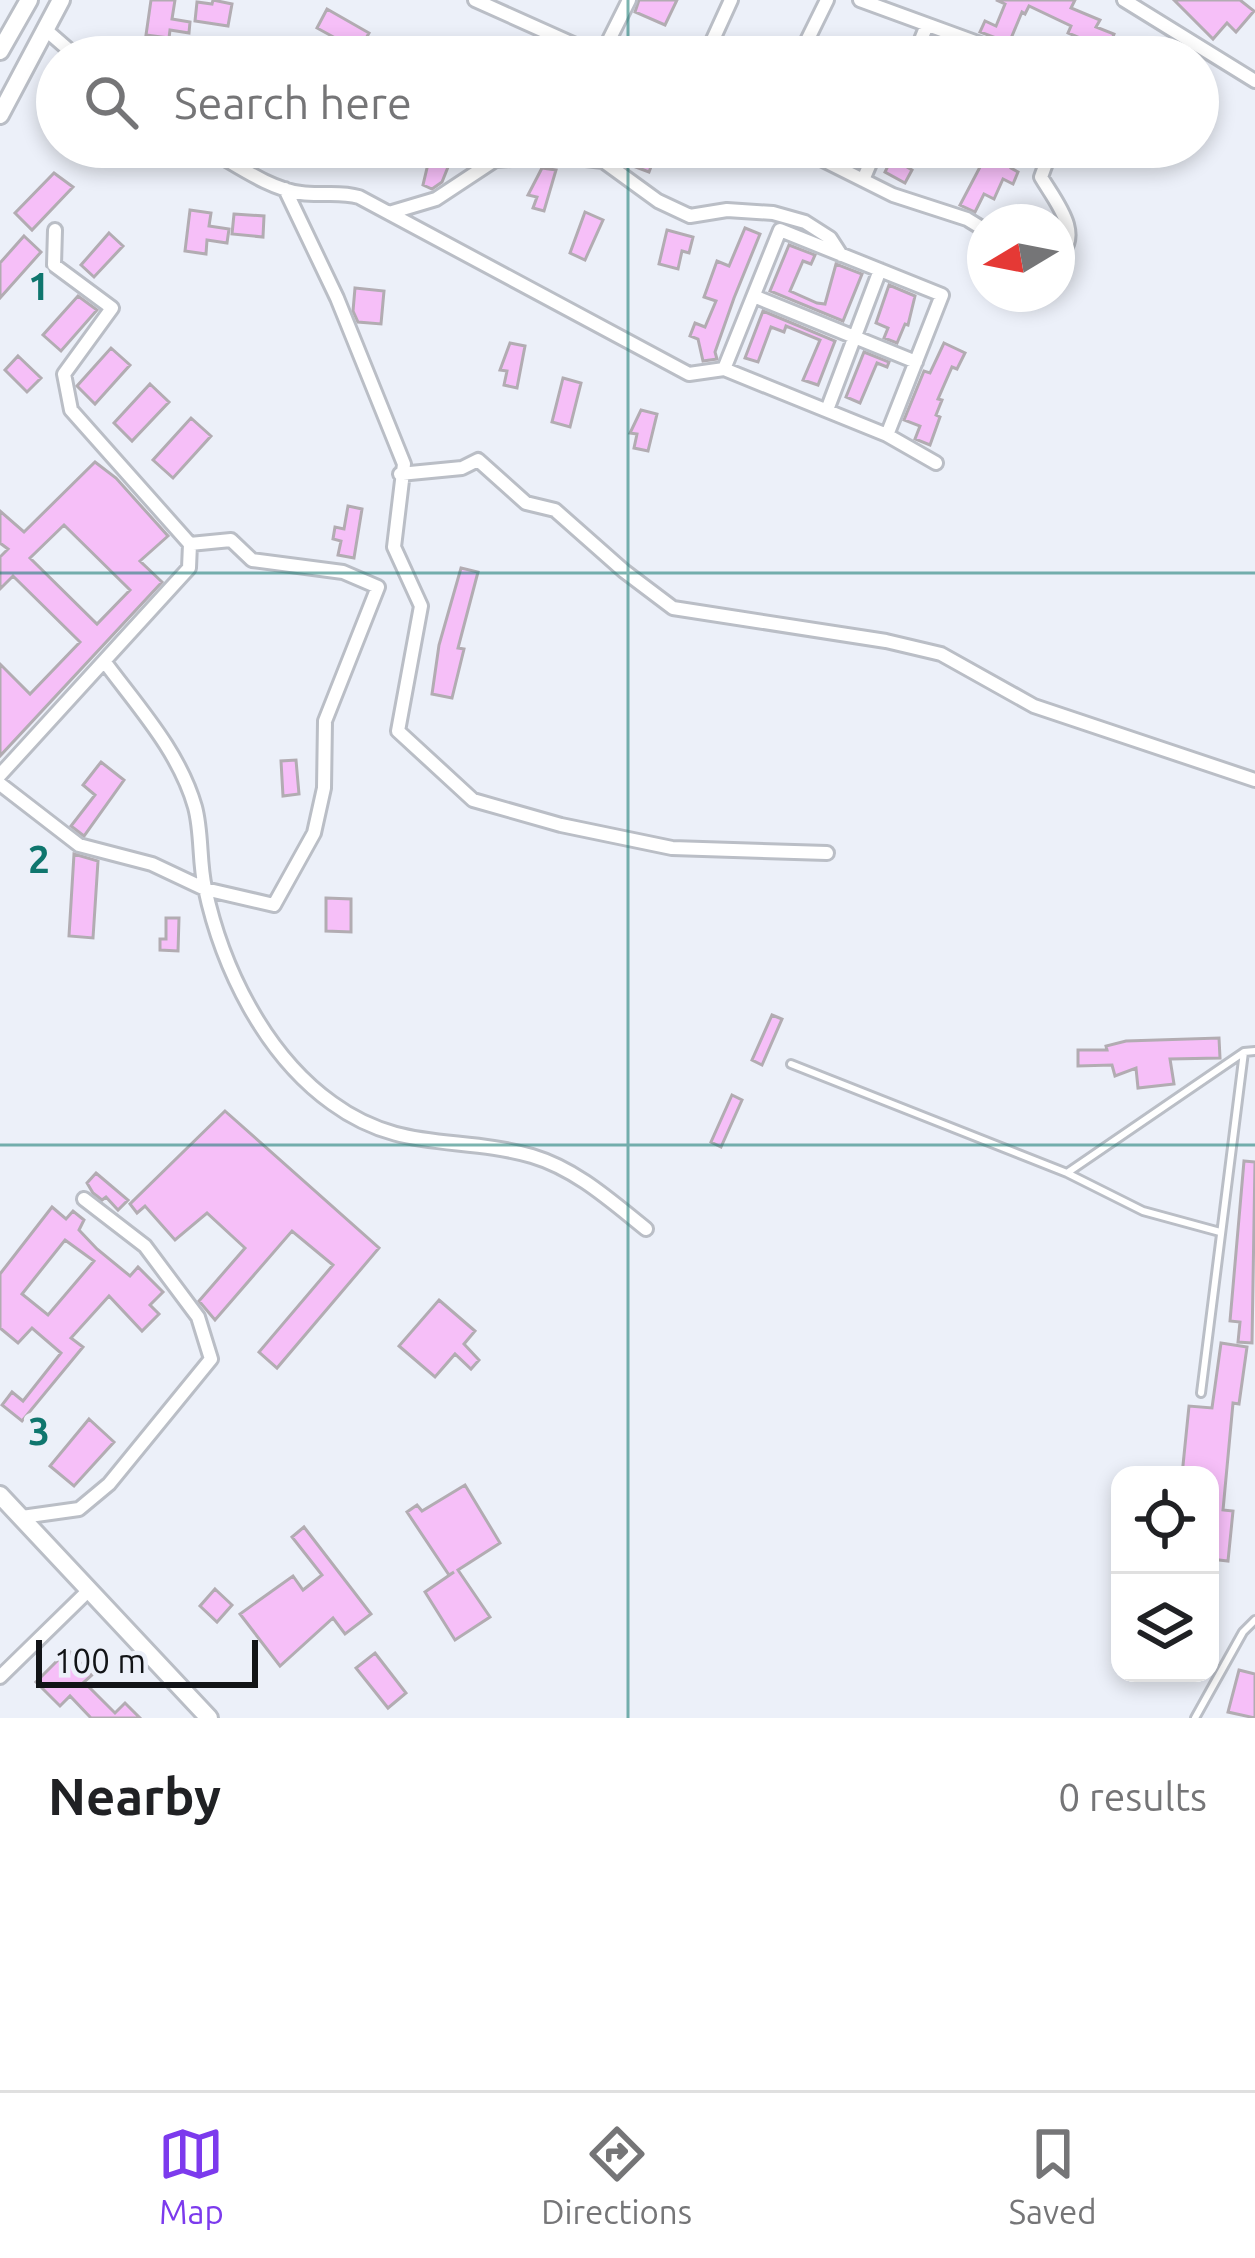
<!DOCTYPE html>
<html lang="en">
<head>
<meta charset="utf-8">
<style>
	:root { --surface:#fff; --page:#f6f6f6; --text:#202124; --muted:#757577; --line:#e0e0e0; --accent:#7c3aed }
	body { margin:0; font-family:Ubuntu,sans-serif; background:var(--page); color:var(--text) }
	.controls { position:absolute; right:36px; bottom:36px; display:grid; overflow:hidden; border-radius:24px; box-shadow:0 6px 18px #0003 }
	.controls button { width:108px; height:108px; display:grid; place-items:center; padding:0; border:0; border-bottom:3px solid var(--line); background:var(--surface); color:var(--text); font:60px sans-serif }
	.compass { position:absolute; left:967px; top:204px; width:108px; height:108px; border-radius:50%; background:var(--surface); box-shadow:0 6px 18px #0003; rotate:260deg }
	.scale { position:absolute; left:36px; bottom:30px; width:222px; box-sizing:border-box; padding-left:12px; border:6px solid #121417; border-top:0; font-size:33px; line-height:42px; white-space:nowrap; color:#121417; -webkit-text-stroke:9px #ecf0f9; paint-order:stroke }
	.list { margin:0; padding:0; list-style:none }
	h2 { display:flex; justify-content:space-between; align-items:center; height:156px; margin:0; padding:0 48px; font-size:51px }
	h2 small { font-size:39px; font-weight:400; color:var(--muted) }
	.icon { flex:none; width:66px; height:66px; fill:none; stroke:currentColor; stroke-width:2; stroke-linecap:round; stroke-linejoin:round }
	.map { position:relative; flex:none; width:1255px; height:1718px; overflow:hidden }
	.search { position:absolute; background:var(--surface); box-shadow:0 6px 18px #0003; left:36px; right:36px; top:36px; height:132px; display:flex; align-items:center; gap:30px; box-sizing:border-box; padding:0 42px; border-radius:66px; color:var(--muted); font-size:45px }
	.sheet { height:372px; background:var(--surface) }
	nav { display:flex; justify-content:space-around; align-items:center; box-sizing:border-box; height:168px; border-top:3px solid var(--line); background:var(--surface); font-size:33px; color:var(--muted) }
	nav a { display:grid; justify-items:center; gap:6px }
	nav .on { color:var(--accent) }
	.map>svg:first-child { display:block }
	.building { fill:#f6bff8; stroke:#b2acb2; stroke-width:3; fill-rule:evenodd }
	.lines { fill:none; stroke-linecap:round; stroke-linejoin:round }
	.lane-casing { stroke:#babec6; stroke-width:12 }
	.street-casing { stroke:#babec6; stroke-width:18 }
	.secondary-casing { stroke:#babec6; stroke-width:22 }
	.lane { stroke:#fff; stroke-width:6 }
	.street { stroke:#fff; stroke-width:12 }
	.secondary { stroke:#fff; stroke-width:16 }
	.grid { fill:none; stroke:#0f766e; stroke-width:3; stroke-opacity:0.55 }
	.grid-label { font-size:39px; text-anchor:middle; font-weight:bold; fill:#0f766e; stroke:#ecf0f9; stroke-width:12; stroke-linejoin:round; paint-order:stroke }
</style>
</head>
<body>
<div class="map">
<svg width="1255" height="1718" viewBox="0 0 1255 1718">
	<rect width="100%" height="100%" fill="#ecf0f9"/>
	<path class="building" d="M151 0H175L172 19 190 22 189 33 170 30 169 38 146 35Z
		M213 0 232 4 228 26 195 21 197 2 212 4Z
		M639 0H677L665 25 635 12Z
		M996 0H1075L1071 8 1100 20 1096 27 1114 34 1108 50 1068 33 1071 26 1029 6 1025 14 1022 12 1009 43 980 32 985 21 996 26 1005 4Z
		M1174 0H1240L1254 11 1236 32 1227 23 1213 39Z
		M327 9 369 33 359 51 317 28Z
		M725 38 743 46 766 57 718 54Z
		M432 147H456L442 182 432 189 423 185Z
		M625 147 655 156 649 172 620 161Z
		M897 147 908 152 902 164 912 170 905 183 885 172Z
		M990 148 1015 158 1011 168 1018 172 1013 184 1003 179 994 199 984 194 975 212 960 205Z
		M542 168 556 170 544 211 533 208 537 197 528 195Z
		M54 173 73 187 32 230 15 213Z
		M190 210 211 213 209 226 229 229 227 243 207 240 206 254 185 251Z
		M585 212 603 220 585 260 570 253Z
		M234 214 264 216 263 237 232 234Z
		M745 228 760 234 734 298 715 352 717 359 703 361 698 339 690 336 695 323 705 327 716 301 704 297 717 261 729 266Z
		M667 230 693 237 689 253 682 251 678 269 659 264Z
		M109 233 123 246 94 277 81 265Z
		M24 236 41 252 0 298V263Z
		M789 245 815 255 811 264 803 261 790 291 817 303 825 304 836 264 862 274 843 321 770 291Z
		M889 285 915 296 908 325 905 324 897 343 884 338 888 328 876 323Z
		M355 288 384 291 381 324 358 322 353 311Z
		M78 296 97 310 61 351 43 335Z
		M763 311 835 341 818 385 803 380 820 340 786 326 784 332 771 327 758 362 745 358Z
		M510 343 525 346 517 388 504 385 507 371 500 370Z
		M944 343 965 353 957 369 952 367 938 399 942 400 936 415 940 417 930 445 915 439 920 426 904 420 924 371 930 373Z
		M111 348 130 365 95 404 77 386Z
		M864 352 889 362 887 367 877 363 860 403 846 397Z
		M18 356 41 378 27 392 5 370Z
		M563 378 581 383 570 427 552 422Z
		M150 384 169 402 132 441 114 423Z
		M641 410 657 414 648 451 634 448 637 434 630 433Z
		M191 418 211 436 173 478 153 460Z
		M95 462 116 478 168 536 140 561 162 582 0 756V664L30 694 80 642 13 576 0 589V557L8 549 0 543V511L24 532ZM64 525 130 590 97 624 30 558Z
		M348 506 362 509 354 558 338 555 341 541 333 539 335 527 344 529Z
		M461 568 478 572 458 648 464 649 452 698 432 694 439 645Z
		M296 760 299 794 283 796 281 761Z
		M101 762 124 780 84 836 71 826 95 795 83 785Z
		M74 854 98 861 93 938 69 936Z
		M326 898 351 899V932L326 931Z
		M166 918H179L178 951 160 950V939H166Z
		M772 1015 782 1019 762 1065 752 1060Z
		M1219 1038 1220 1058 1170 1059 1174 1084 1138 1088 1136 1068 1115 1076 1112 1065 1078 1066V1050H1107L1106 1046 1126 1041Z
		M732 1095 742 1100 721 1147 711 1142Z
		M225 1111 379 1248 277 1368 259 1352 333 1265 292 1231 215 1320 199 1301 245 1248 207 1213 175 1240 145 1206 137 1213 130 1204Z
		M1244 1161 1255 1162 1252 1343 1238 1342 1240 1322 1230 1321Z
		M96 1173 128 1200 118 1210 106 1197 102 1200 93 1193 87 1183Z
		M52 1207 66 1219 73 1211 84 1220 79 1230 97 1249 130 1276 138 1267 163 1292 150 1305 159 1314 142 1331 109 1296 71 1338 83 1347 22 1421 2 1405 12 1392 23 1401 61 1353 32 1328 18 1343 0 1328V1274ZM65 1240 94 1261 48 1315 22 1294Z
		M439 1300 475 1331 464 1344 479 1360 471 1369 455 1354 435 1377 399 1346Z
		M1221 1343 1247 1347 1239 1404 1233 1403 1223 1510 1233 1511 1228 1561 1210 1559 1213 1488 1210 1487V1475H1182L1189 1406 1212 1408Z
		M89 1419 114 1442 74 1486 50 1466Z
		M465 1485 500 1543 458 1570 490 1617 455 1640 425 1592 454 1572 449 1575 407 1512 417 1505 422 1511Z
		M304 1527 371 1614 345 1634 333 1618 280 1666 240 1614 293 1576 303 1590 322 1575 292 1537Z
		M215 1589 232 1605 217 1622 200 1606Z
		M68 1650 92 1675 84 1682 115 1713 125 1703 140 1718H91L70 1696 60 1706 36 1682Z
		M375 1653 406 1693 388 1708 356 1668Z
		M1239 1670 1255 1674V1718L1228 1712Z"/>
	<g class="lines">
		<defs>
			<path id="lane" d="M791 1064 1067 1173 1244 1052 1255 1051
				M1067 1173 1143 1211 1220 1232
				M1201 1393 1244 1052
				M1195 1718 1243 1632 1255 1620"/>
			<path id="street" d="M475 0 602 57
				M860 0 1016 57
				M1124 0 1255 81
				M46 30 77 57
				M601 56 629 0
				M705 57 731 0
				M799 57 827 0
				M914 57 927 25
				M204 147C233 162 268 189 301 193 322 196 339 191 359 197L689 374 724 369 887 435 936 463
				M797 147 893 195 967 219 985 230
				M1052 147 1041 177C1055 201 1085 235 1057 257
				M863 180 877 147
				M285 189 337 298 404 464 394 547 421 606 398 731 473 800 561 825 672 848 827 853
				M389 213 436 199 495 160 560 156 603 161 658 201 690 216 727 210 773 213 805 222 830 238 841 255
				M756 297 916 362
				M724 369 780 230 942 295 887 435
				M827 410 880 270
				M400 474 462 468 478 460 526 503 555 510 624 571 673 608 886 641 941 654 1034 706 1255 780
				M104 661C138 707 179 751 195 807 202 833 199 862 205 888 222 968 265 1055 332 1103 400 1153 458 1135 532 1156 576 1169 611 1201 646 1229
				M0 775 189 568 190 544 71 410 64 374 112 308 54 265 55 230
				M0 784 79 845 152 864 205 889 274 905 314 833 324 788 325 721 378 587 343 572 252 560 231 540 190 544
				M22 1517 79 1509 109 1484 211 1359 198 1317 145 1246 84 1199
				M0 1677 88 1591"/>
			<path id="secondary" d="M0 51 29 0
				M0 115 61 0
				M0 1495 209 1718"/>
		</defs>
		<use href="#lane" class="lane-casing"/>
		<use href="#street" class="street-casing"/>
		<use href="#secondary" class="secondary-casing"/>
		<use href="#lane" class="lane"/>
		<use href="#street" class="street"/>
		<use href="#secondary" class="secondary"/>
	</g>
	<path class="grid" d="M628 0V57M628 147V1718M0 573H1255M0 1145H1255"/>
	<g class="grid-label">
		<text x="39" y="300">1</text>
		<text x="39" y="873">2</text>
		<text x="39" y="1445">3</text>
	</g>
</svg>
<div class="controls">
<button><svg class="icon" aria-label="locate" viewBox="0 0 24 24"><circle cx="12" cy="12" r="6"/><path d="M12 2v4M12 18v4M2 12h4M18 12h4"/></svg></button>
<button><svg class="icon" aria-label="layers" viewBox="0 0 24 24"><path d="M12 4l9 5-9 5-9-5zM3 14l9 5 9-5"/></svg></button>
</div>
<svg class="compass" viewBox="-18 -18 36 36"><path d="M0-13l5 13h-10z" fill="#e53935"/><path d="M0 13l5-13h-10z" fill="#757577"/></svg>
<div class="scale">100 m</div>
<div class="search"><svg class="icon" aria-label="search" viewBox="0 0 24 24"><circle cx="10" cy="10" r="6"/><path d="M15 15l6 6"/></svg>Search here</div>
</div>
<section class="sheet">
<h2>Nearby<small>0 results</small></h2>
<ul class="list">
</ul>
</section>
<nav>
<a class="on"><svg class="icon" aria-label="map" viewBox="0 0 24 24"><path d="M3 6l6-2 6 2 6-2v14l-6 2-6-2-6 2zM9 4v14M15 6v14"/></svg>Map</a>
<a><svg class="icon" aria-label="directions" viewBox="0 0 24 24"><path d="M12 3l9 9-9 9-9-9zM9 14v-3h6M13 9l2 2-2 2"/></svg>Directions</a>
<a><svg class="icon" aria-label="saved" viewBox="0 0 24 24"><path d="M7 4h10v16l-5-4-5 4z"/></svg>Saved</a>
</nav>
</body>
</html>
